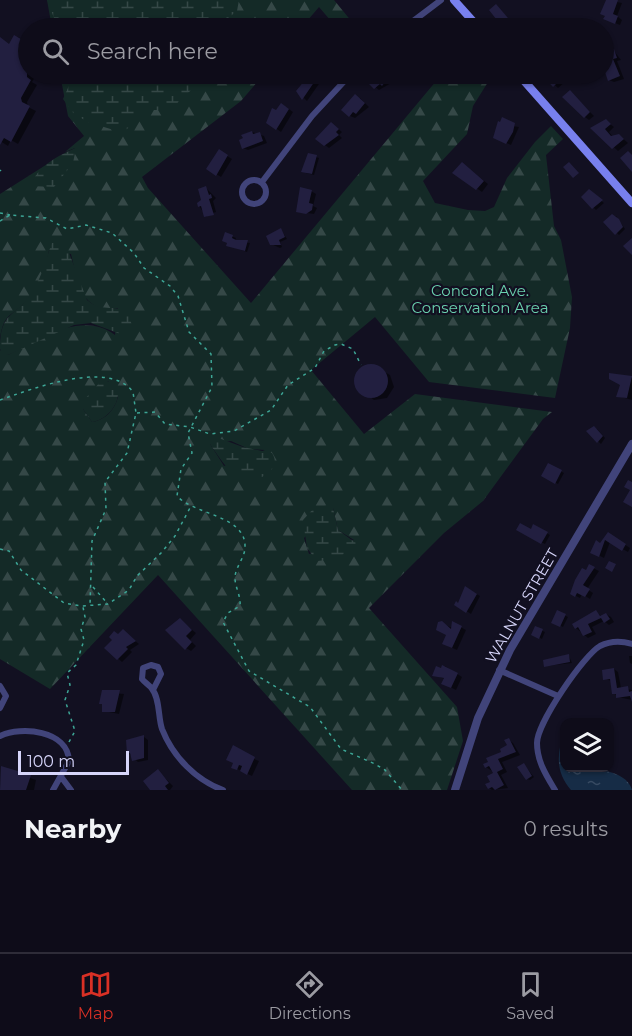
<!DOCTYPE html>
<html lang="en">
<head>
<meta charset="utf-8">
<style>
	:root { --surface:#0e0c19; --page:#1c1a26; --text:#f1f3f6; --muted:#9b9ba2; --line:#2e2c38; --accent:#d93025 }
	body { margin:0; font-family:Montserrat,sans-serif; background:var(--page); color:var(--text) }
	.controls { position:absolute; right:18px; bottom:18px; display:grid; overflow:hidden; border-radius:12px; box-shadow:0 2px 4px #0004 }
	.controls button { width:54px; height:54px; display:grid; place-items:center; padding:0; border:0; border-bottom:2px solid var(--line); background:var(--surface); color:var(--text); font:30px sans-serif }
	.scale { position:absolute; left:18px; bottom:15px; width:111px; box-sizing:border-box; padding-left:6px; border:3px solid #d6d5fa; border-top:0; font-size:16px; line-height:21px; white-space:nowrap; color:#d6d5fa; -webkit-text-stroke:4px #121021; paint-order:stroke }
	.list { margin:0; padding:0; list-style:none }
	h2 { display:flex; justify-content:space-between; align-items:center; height:78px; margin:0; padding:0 24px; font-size:26px }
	h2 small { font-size:20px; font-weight:400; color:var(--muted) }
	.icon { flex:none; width:33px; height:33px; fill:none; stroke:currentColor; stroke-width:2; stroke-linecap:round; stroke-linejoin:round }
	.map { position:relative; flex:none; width:632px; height:790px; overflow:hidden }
	.search { position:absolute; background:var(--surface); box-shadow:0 2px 4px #0004; left:18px; right:18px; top:18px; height:66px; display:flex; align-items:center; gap:15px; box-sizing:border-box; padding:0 21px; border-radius:33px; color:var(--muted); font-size:22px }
	.sheet { height:162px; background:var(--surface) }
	nav { display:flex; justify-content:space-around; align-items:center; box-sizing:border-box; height:84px; border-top:2px solid var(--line); background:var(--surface); font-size:16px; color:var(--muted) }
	nav a { display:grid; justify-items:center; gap:3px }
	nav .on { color:var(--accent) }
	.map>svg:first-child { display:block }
	.forest { fill:url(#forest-firs); fill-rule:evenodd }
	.wetland { fill:url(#wetland-marsh) }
	.water { fill:url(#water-ripples) }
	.shadow { fill:#0007 }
	.building { fill:#221f40 }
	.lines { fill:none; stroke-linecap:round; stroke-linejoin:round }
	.path { stroke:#3da696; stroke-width:1.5; stroke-dasharray:3 4.5; stroke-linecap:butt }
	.minor { stroke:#41447a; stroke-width:6 }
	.tertiary { stroke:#41447a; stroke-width:8 }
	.secondary { stroke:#7880ee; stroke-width:8 }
	.labels { text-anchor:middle; stroke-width:4.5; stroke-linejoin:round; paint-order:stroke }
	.park-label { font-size:15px; fill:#6ad1ae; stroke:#121021 }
	.street-label { font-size:15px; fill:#d6d5fa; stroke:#121021 }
</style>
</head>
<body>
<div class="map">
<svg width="632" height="790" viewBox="0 0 632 790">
	<defs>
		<pattern id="forest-firs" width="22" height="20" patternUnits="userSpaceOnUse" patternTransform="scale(1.5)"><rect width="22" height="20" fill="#142a27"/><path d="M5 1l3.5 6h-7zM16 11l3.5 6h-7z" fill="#354847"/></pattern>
		<pattern id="wetland-marsh" width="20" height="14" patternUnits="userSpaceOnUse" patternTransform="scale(1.5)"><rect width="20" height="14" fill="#142a27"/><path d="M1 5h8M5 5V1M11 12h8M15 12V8" fill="none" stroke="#354847"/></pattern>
		<pattern id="water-ripples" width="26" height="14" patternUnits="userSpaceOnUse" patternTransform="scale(1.5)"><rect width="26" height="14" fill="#162c46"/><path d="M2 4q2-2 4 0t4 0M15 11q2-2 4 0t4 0" fill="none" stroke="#374a62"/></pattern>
	</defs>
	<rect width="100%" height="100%" fill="#121021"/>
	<path class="forest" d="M47 0H334L357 28H337L319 7 301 28H52Z
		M60 74H264L241 101 142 177 148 188 251 303 442 74H493L473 106 467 134 423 181 435 203 468 210 485 211 494 207 507 178 535 142 551 126 563 139 546 155 554 226 561 240 572 297 570 328 555 398 429 382 375 317 311 370 364 434 415 394 552 412 543 419 483 501 444 533 369 608 457 707 463 741 447 790H352L158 575 50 689 0 659V350L8 355C40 339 82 310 115 335L118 308C81 314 78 282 71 254L49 250C46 269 38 289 24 303 10 318 5 312 0 337V194L49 163 33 180 75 148 65 152 84 136 68 116ZM108 381 118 397C115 410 105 420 92 422L83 409ZM231 441 249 449 265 450 224 466 210 444ZM333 508 338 530 354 540 309 554 304 538Z"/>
	<path class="wetland" d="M47 0H239L237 11 215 28H58Z
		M63 74H208L170 110H145L127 129 120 132 88 122 74 114 63 99 72 79Z
		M76 148 73 163 54 187 31 186C36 167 59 155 76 148Z
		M57 239 65 242 87 300C101 312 113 305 128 311L132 326 123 335 91 323 74 325 8 355 3 354 0 349C0 310 15 319 32 292 43 275 46 258 53 240Z
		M102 380C132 384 114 419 92 422L83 409 84 400Z
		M213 436 243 447 272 453C279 464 272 471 262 477 230 477 227 469 210 444Z
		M329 505 333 508 338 530 356 543 338 559 317 561 307 548 303 520 314 508Z"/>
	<path class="water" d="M564 732V768C583 768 626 767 632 790H571C555 771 557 754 564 732Z"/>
	<path class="shadow" d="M607 0 622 3 617 16 622 20 620 25 610 21Z
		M496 6 510 20 504 25 491 10Z
		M18 37 28 44V74H37L32 82 37 85 27 102 28 107 36 111 18 144 11 140 8 146 0 141V40L10 46Z
		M614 51 621 60 617 61 624 79 614 82 609 80 604 65V55Z
		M312 74 321 81 307 101 298 92Z
		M377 74H390L393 82 379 90 368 81Z
		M543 74H558L565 82 558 88Z
		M570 92 594 116 589 120 585 117Z
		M360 98 369 107 355 118 350 116Z
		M286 107 293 112 281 132 267 122 276 111Z
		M606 121 614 127 609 132 613 137 619 135 628 143 618 151 593 128Z
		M501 124 519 127 511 145 499 140Z
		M336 127 342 132 339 135 342 138 329 148 325 145Z
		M252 132 264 136 267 143 248 150 243 148Z
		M219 151 232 159 221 177 208 169Z
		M316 157 319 158 314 175 306 173Z
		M467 167 488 184 482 192 455 173Z
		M206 188 216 198 213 201 216 212 207 215V217L199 206Z
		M311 191 316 194 313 206 317 208 314 214 301 212Z
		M592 193 604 203 596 210 583 197Z
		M616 216 625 229 619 235 606 222Z
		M281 230 287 239 280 242 282 247 280 248 271 244Z
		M226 234 236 238 235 241 250 243 247 252 230 246Z
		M374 366 390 375 394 387 387 398 374 400 357 386 356 377 365 367Z
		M611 375 632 378V400L618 396 622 385Z
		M597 429 605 438 601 444 588 431Z
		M549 465 564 473 558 484 543 476Z
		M534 526 550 535 545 544 518 530 531 531Z
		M609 534 630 548 628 552 610 542 604 558 592 552Z
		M589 566 599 571 587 589 593 593 590 599 582 594 580 598 572 594Z
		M466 588 480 596 471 614 456 604 459 605Z
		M558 612 568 617 563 627 553 622Z
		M596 612 602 617 606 614 611 617 614 622 609 625 604 621 592 627 596 634 588 638 576 628Z
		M180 620 196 633 190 640 196 646 191 651 186 648Z
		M453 623 466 630 457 650 448 646 446 625 452 628Z
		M536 628 545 632 542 639 533 634Z
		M123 631 139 644 130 650 132 652 122 662 106 648Z
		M569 656 572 663 546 666Z
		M629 656H632V664L630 663Z
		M445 666 462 677 456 690 448 686 445 679 434 675Z
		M614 669 618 672 621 688 632 690V700L618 697 614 693 612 681 605 679Z
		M103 692 124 694 119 714 104 711V705L101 703Z
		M144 737 148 740V760L138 762 128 753Z
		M509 740 513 743 520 755 502 762 507 772 501 775 508 788 492 790 489 788 495 773 486 767 509 746Z
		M254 759 259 761 252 776 233 767Z
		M524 765 534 777 530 780 527 779Z
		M2 768 36 780 34 790H0Z
		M158 771 173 786 170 790H151Z"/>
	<path class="building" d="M606 0H618L613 14 618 16 615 24 603 19 605 16 600 14Z
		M496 4 508 18 500 24 489 10Z
		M14 35 28 43 27 77 31 80 21 98 22 102 30 106 11 142 4 138 0 145V37L9 44Z
		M614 49 617 58 613 59 620 76 608 81 604 69V53Z
		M310 74 317 78 302 100 296 91Z
		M374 74H391L382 86 380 84 374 89 366 81Z
		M541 74H557L561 79 553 87Z
		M570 90 590 112 584 118 562 97Z
		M355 94 365 103 356 114 353 112 349 117 341 110Z
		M281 103 289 109 276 130 266 123 272 108 276 110Z
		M502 117 515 123 513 132 506 144 493 138 498 121 500 122Z
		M606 119 611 124 605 129 611 136 619 134 624 139 612 149 590 128Z
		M331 122 339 129 336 132 339 135 324 146 315 139Z
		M252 131 253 134 260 132 263 141 242 149 239 140 243 138 241 135Z
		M219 149 228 155 216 176 206 169Z
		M628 151 632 155V172L620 158Z
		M308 153 317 155 312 174 301 172Z
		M462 162 484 181 476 190 452 173Z
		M569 162 579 173 573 178 563 167Z
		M206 186 209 195 211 194 212 198 209 199 214 215 204 217 201 206 198 207 197 203 201 200 198 189Z
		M300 187 312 190 309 203 313 204 312 210 306 214 296 212Z
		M589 189 603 200 592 209 581 197Z
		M612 214 619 219 623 227 615 235 603 222Z
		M281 228 285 237 279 240 281 245H270L266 236Z
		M225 232 233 235 232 238 236 240H248L245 251 226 246 227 243 222 241Z
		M632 238V255L623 246Z
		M354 381a17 17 0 1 1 34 0a17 17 0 1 1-34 0Z
		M609 373 632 376 627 398 616 397 620 385 609 379Z
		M594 426 603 436 597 443 586 431Z
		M548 463 562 470 555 484 541 476Z
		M628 480 632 482V507L623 502 630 490 624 487Z
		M520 523 531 529 533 524 548 532 541 544 516 530Z
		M608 532 626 544 622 551 605 540 599 557 590 553 596 540 600 543Z
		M609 561 616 564 612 572 605 568Z
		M589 564 595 567 583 585 590 589 585 597 577 593 575 597 570 594 575 580 582 568 586 570Z
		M465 586 477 594 466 613 454 605 456 601 458 603Z
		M557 610 566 614 560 627 551 623Z
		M596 610 600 616 606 613 610 619 604 623 601 618 588 624 592 632 583 636 578 627 575 629 572 624Z
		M180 618 192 630 186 636 192 642 185 650 165 630Z
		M442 621 451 629 452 621 462 626 452 648 442 644 446 635 436 630 438 622Z
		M535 626 543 629 539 639 531 635Z
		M123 629 136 641 126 647 128 649 117 660 104 648 112 640 109 637 114 631 118 634Z
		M569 654 570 662 544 667 543 660Z
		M442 665 458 673 451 688 441 684 444 678 432 676 436 666 441 668Z
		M614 668 617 688 628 686 629 692 632 691V702L630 696 616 698V694H612L610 679 603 680 602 670Z
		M102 690H120L115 712H102V704H99Z
		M144 735V758L132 761 130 753 127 754 126 740Z
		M509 738 516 752 498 759 503 769 497 772 504 785 495 790 492 787 488 789 485 784 490 782 487 776 493 773 489 766 485 768 483 764 488 762 486 758 501 752 500 749 507 745 504 740Z
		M233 745 255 757 247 775 240 771 242 766 239 765 237 770 231 768 233 763 226 760Z
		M524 763 532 776 526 780 517 767Z
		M1 766 31 775 26 790H0Z
		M158 769 169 783 165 786 168 790H150L143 781Z"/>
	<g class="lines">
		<path class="path" d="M0 171 1 170
			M0 213 10 215
			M0 221 10 215 46 218 67 229 86 225 112 233 134 253 144 268 170 286 178 296 189 332 211 354 212 387 188 433 192 453 181 469 177 496C194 515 246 515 245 547 245 558 235 567 235 578 235 587 241 596 240 606L228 613 223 622 249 671 310 707 341 749 375 764 385 770 402 790
			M0 400C32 389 109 359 133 392L136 413 127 453 105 482 106 509 92 541 90 605
			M137 413 155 412 165 424 190 427 210 434 234 431 271 410 288 385 315 368 324 351 335 345 341 344 353 349 361 365
			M0 549 9 551 21 570 64 603 82 606 108 604 129 590 137 576 161 553 175 536 191 506
			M93 587 108 604
			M69 742 75 731 65 700 70 685 67 673 76 665 84 640 81 629 85 617 83 607"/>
		<path class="minor" d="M404 28 441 0
			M242 192a12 12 0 1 1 24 0a12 12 0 1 1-24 0Z
			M262 182 312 116 351 74
			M499 670 558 696
			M0 686 6 696 0 708
			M153 690 161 674 158 667 151 665 143 668 142 679C145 683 150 685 152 689 160 698 158 718 162 729 173 757 196 780 223 790
			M0 736C21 726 68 730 69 761L53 790
			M62 778 71 790
			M555 790C546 775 537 761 537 743 537 723 584 655 600 646 610 641 622 641 632 644"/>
		<path class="tertiary" d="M455 790 478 718 510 650 632 444"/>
		<path class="secondary" d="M454 0 479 28
			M518 74 632 203"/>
	</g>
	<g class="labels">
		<g class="park-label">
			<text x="480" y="296">Concord Ave.<tspan x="480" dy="17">Conservation Area</tspan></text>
		</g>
		<g class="street-label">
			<text transform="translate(522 606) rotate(-60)" y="5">WALNUT STREET</text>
		</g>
	</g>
</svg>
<div class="controls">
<button><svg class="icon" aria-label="layers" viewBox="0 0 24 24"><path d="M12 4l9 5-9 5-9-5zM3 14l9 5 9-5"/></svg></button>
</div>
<div class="scale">100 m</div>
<div class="search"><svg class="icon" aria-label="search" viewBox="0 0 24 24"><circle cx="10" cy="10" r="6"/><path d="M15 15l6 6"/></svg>Search here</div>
</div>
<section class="sheet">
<h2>Nearby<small>0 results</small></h2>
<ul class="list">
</ul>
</section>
<nav>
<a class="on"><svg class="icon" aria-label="map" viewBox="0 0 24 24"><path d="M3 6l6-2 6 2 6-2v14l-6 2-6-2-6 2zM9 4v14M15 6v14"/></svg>Map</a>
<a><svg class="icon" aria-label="directions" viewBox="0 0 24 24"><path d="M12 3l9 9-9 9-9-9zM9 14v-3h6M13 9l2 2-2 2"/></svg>Directions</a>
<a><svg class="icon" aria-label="saved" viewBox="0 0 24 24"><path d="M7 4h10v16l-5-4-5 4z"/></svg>Saved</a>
</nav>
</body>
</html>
